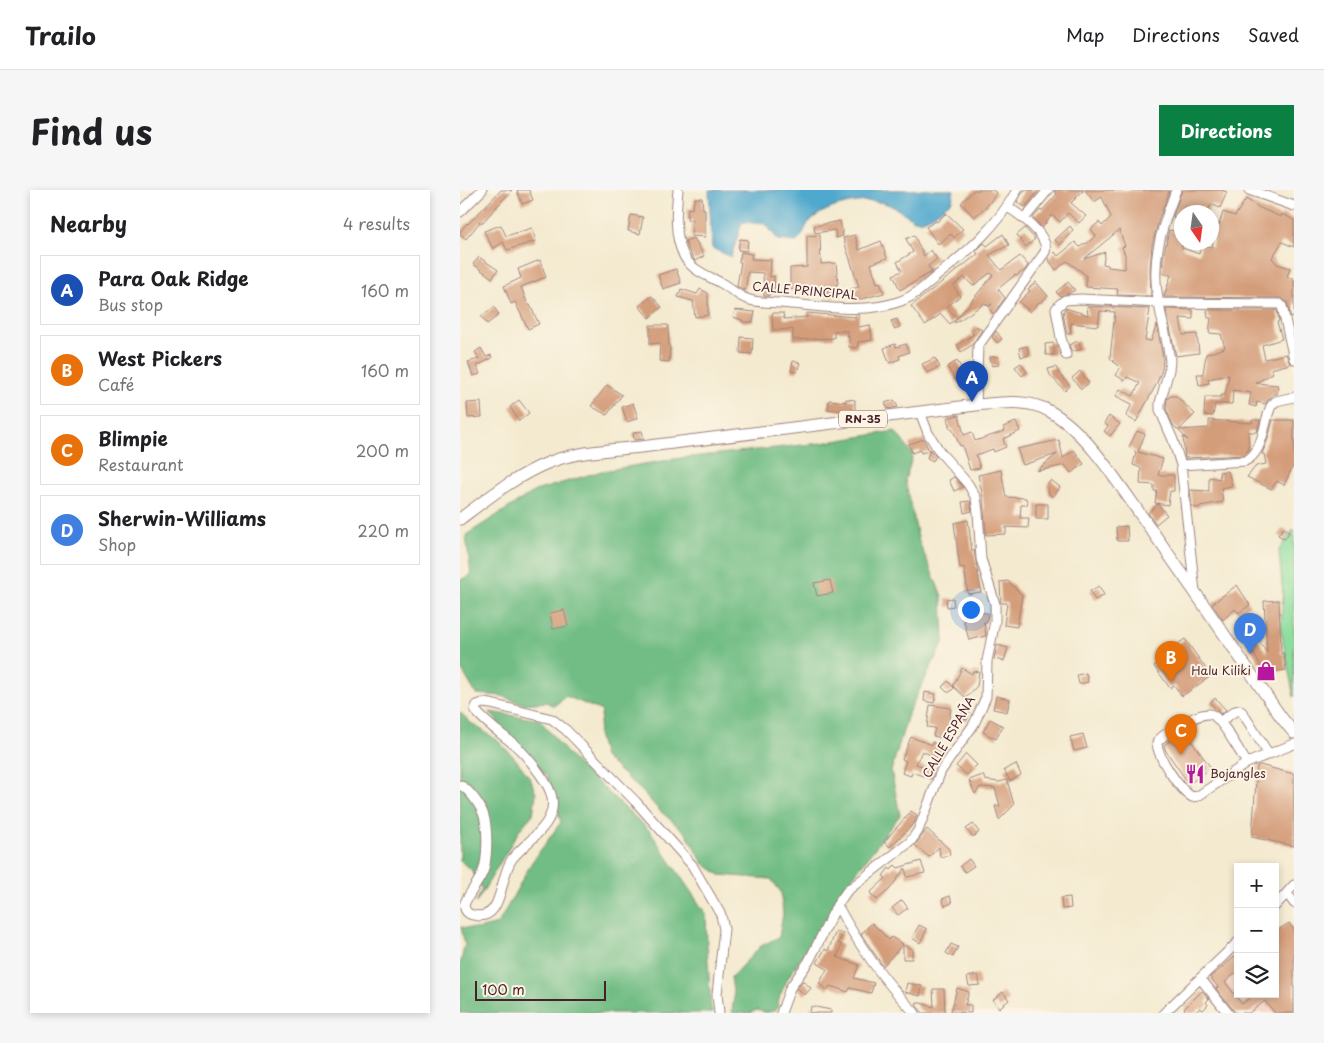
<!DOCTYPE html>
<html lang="en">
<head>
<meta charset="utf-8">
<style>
	:root { --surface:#fff; --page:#f6f6f6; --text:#202124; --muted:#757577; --line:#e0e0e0; --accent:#0b8043 }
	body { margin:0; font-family:"Playpen Sans",sans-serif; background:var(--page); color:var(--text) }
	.controls { position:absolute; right:15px; bottom:15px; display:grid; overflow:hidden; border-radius:0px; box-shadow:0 2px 8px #0003 }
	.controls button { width:45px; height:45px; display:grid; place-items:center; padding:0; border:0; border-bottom:1px solid var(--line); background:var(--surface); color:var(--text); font:25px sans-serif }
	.compass { position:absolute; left:714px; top:15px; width:45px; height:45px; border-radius:50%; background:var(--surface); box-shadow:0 2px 8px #0003; rotate:167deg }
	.scale { position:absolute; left:15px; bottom:12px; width:131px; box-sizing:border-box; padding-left:5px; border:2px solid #4a1f2b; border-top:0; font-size:14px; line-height:18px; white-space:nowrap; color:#4a1f2b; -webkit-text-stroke:4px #fcf5e5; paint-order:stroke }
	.you { position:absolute; left:510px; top:419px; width:18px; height:18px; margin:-12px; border:4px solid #fff; border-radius:50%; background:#1a73e8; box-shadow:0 0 0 8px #1a73e833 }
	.badge { display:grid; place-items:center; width:32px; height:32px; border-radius:50%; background:var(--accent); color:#fff; font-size:16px; font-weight:700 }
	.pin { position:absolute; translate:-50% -41px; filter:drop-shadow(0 1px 2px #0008) }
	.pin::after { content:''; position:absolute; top:26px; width:18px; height:15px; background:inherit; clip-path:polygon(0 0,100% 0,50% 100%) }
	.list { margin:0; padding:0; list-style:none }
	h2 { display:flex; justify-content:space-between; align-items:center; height:65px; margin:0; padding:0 20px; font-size:21px }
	h2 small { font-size:16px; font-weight:400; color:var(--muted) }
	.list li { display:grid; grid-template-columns:32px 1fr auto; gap:15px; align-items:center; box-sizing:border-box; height:70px; margin:0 10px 10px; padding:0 10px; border:1px solid var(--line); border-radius:0px }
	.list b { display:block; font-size:19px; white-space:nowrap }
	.list p { margin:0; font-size:16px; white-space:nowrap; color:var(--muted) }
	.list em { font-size:16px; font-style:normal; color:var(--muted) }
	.icon { flex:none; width:28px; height:28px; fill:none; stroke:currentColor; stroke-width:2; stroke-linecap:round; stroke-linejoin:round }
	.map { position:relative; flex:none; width:834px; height:823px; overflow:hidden; border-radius:0px }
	header { display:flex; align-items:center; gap:30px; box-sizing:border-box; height:70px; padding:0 25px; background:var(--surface); border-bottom:1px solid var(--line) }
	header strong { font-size:24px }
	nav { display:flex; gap:28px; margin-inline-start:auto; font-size:18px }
	.intro { display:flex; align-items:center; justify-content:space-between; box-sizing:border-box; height:120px; padding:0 30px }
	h1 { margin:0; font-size:35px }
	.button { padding:12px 22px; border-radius:0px; background:var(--accent); color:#fff; font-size:18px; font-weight:700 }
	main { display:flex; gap:30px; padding:0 30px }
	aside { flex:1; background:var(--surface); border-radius:0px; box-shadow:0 2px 8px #0003 }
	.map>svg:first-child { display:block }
	.built { fill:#f6d1c5 }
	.green { fill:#8dde9e; stroke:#6c7e64 }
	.forest { fill:#72bd85; stroke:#5e6e58 }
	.water { fill:#4fa8cd; stroke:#4c647c }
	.building { fill:#d49d7a; fill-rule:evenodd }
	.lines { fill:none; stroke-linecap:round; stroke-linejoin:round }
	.minor-casing { stroke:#9f847e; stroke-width:11 }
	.major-casing { stroke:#9f847e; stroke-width:13 }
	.minor { stroke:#fff; stroke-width:9 }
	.major { stroke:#fff; stroke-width:11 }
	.labels { text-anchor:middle; stroke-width:4; stroke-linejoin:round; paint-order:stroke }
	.shield { fill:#fcf5e5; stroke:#7f5f63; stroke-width:1 }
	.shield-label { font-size:11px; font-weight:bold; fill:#4a1f2b }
	.street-label { font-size:12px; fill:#4a1f2b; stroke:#fcf5e5 }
	.poi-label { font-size:12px; fill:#4a1f2b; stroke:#fcf5e5; text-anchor:end }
</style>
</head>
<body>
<header>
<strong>Trailo</strong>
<nav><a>Map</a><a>Directions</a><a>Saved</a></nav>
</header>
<div class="intro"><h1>Find us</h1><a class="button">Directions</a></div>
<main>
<aside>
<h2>Nearby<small>4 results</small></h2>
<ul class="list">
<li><span class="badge" style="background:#1a4fb4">A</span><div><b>Para Oak Ridge</b><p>Bus stop</p></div><em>160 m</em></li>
<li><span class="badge" style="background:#e8710a">B</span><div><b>West Pickers</b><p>Café</p></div><em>160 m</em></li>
<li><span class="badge" style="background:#e8710a">C</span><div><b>Blimpie</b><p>Restaurant</p></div><em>200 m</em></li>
<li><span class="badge" style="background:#3f7fe0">D</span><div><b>Sherwin-Williams</b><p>Shop</p></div><em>220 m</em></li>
</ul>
</aside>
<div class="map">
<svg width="834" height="823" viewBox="0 0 834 823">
	<rect width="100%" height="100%" fill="#fcf5e5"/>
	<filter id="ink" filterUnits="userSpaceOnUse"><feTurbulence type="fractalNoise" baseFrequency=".02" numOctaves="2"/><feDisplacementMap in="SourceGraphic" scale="10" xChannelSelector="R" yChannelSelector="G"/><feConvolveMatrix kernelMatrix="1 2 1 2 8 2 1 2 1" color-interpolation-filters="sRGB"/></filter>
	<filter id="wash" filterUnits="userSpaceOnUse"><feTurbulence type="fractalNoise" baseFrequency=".0096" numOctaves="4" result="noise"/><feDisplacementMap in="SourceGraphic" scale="20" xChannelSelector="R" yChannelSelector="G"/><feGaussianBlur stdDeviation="1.12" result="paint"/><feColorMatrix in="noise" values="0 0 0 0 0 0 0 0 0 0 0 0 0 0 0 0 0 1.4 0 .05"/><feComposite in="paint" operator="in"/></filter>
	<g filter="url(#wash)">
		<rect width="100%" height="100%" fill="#f4ead0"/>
		<path class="built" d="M778 758V804H815L833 823H774L745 789Z"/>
		<path class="green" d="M834 339V507L821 441 823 404 819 360Z"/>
		<path class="forest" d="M435 241 453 265 445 290 459 352 482 406 484 451 449 521 431 581 440 625 382 701 373 723 330 784 320 805 317 819C311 823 304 823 297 820L290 823H273L272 821 274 808 271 787 301 756 319 747 323 724 321 702 311 689 260 685 243 673 226 643 198 619 182 601 144 567 138 544 142 521 106 506 94 516 86 512 63 514 42 506 16 504 0 477V390L11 385 6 345 75 301 142 281 221 268 362 253Z
			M0 522 11 533 37 550 54 567 70 588 76 604 73 624 60 639 16 713 22 699 11 679 0 671Z
			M30 522 80 530 111 568 189 640 246 724 247 756 251 818 253 823H0V775L5 754 1 737 18 739 38 734 72 672 101 632 87 586 46 543Z"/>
		<path class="water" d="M249 0H494L492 11C481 19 468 33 454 30 445 24 434 16 424 13 401 8 368 15 351 30 344 36 345 45 336 52L318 50 306 34 282 32 271 67 252 58Z"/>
		<g id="blocks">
			<path class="building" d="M41 0H52L21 34 20 32 6 49 0 44V42L7 33 8 34Z
				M57 0H69L73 10 62 14Z
				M514 0H532L537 3 527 16 514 27 501 13Z
				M564 0H579L565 17 557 12Z
				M594 0H624L611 13 626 26 619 33 608 23 600 32 592 25 582 38 573 28 580 20 582 21 597 4Z
				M625 0 709 1 701 24H700L692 55 690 79 691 106 657 105 658 99 626 97V85L607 71 596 80 588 69 595 62 598 66 615 52 620 57 625 53 626 54 636 46 631 39 639 32 642 36 651 27 642 7 634 12ZM659 40 665 56 662 57 665 65V79L648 77V75L643 74 645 62 624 69Z
				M722 0H762L767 2 760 18 751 14 748 22H741L725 17 723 22H722V30L713 27Z
				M235 8H242L243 19H245V47L231 46 233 30H227L228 18 232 19Z
				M786 9 800 18 821 27 822 24 834 30V57L822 52 812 68 817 74 830 78 827 87 834 89V127L831 128 827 112 820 108 704 107 711 85 702 83 703 68 709 40 722 42V58L739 64 741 55 752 57 756 34 759 35 763 22 775 26Z
				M486 23 503 39 494 48 491 44 478 54 466 37 476 31 477 32Z
				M171 25 183 27 180 44 168 41Z
				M380 31 383 46 376 48 375 40 355 43 354 36Z
				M41 35 46 46 72 38 76 51 47 60 43 52 33 59 24 41Z
				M610 36 613 40 600 55 595 50Z
				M565 38 575 49 566 57 557 45Z
				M543 44 549 55 529 65 541 80 560 66 568 75 565 80 556 86 555 85 538 99 545 108 533 124 529 118 532 114 528 116 525 113 495 133 494 132 533 85 530 83 513 96 504 87 493 96 500 106 487 117 497 128 490 134 481 124 465 135 451 116 518 64 516 61 524 53 527 56Z
				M360 45 361 74 376 73 378 94 376 95 374 108 366 106 367 98H350V95L330 100V78L347 77V46Z
				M395 45 399 60 421 51 427 68 411 74 417 93 420 92 424 103 394 111 391 99 399 97 383 48Z
				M454 45 464 66 471 60 477 69 468 76 472 82 440 100 433 85 442 81 437 72 453 62 446 49Z
				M234 48 244 66 235 71 229 61 225 51Z
				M280 49 288 50 287 61 278 60Z
				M281 62 292 64 291 69 311 70 310 87 314 86 315 103H309V106H304L303 83 288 82 285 101 277 96 281 72H279Z
				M19 67 38 80 32 88 13 74Z
				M80 70 86 87 61 97 68 115H70L79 134 68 139 55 112 51 114 44 96 61 88 58 79Z
				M216 79 221 93 203 99 198 85Z
				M576 92 588 106 580 113 579 112 570 122 559 112 570 101 568 99Z
				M608 92 615 100 610 103 600 106 596 102Z
				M221 99 237 104 240 99 248 103V125L235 127 233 111 218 107Z
				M192 106 202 117 189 128 179 116Z
				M627 116 690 119 685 150 691 151 697 134 703 168 702 179 697 193 676 232 666 226 672 214 656 206 660 199 673 206 680 193 667 187 665 191 656 185 660 178 650 168 655 122 640 121 638 136 611 133 610 144H607L603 124 605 118 628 125Z
				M34 117 39 125 27 134 21 126Z
				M706 119 733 120V129L720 128 723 145 737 144 739 163 716 166Z
				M275 120 295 122 293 132H282V130L273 127Z
				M747 120H817L819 131 817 132 822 149 802 155 805 169 826 164 830 174 811 179 813 183 796 193 818 195 817 204H813L805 214 797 212 796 217 789 215 791 203 773 200 772 214H755L753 226 744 225 745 207H761V205H765L769 185 748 189 749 193 739 195 737 184H743L746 164 765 158 761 144 749 143 751 128H748Z
				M312 123H323L324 129 347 127V123L395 127 396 125H399L398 137 410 135 412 150 398 152 397 158 389 157V146L387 148 388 141H374V148L333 150V139L313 140Z
				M437 129 440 137 434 139 431 131Z
				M190 135H208L209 157H210L209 172 199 171 200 153 190 154Z
				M516 136 522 140 512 155 501 162 497 155 514 144 511 142Z
				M536 141 542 149 537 153 532 147Z
				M281 147 293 148 292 164 280 163Z
				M618 151 621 159 612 162 609 155Z
				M594 153V165H586L585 154Z
				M435 154 436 157 446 154 449 162 439 166 440 169 429 173 424 158Z
				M567 156 569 165 561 167 559 158Z
				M21 158 26 167 31 165 32 168 17 176 20 184 13 186 8 172 19 169 15 162Z
				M538 166 539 175 532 176 530 167Z
				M475 168 480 177 467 183 462 174Z
				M333 171 340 173 337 182 331 181Z
				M497 171 507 186 497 192 487 177Z
				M561 173 567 182 562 186 555 177Z
				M596 177 598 182 610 196 605 201 590 185 588 179Z
				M620 181 629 193 621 199 612 188Z
				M147 195 162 205 147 225 131 216Z
				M711 206H716L735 224 719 240 749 238V230L792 233V230H800L797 242H788L789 259 783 265 725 268 723 247 728 250 713 235 706 219 707 209Z
				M386 209 395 210V220L391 219V223L383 224V221L368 219 369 210 386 212Z
				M59 210 69 223 59 231 50 217Z
				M434 210 438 217 428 219 425 213Z
				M21 212 22 227 8 228 7 213Z
				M173 213 178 228 167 232 162 217Z
				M499 225 504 245 512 242 515 251 545 241 543 237 556 232 560 241 543 249 546 257 534 262 533 259 516 265 520 278 510 280 502 255 500 256 492 238 490 239 487 228Z
				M649 226 660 234 650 246 644 241 648 236 644 233Z
				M813 230H834V274L824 295 817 291 811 299 787 287 796 276 806 274 804 264H802L808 249Z
				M182 241 184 249 174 250 173 243Z
				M677 241 685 244 678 262 703 269 698 285H714V301H710L708 315 695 313 697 301H694V295L680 294 681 278 673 275 676 262 669 257Z
				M464 249 469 261 461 263 460 260 452 263 449 254Z
				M599 250 603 268 614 260 624 274 611 283 605 275 577 281 597 264 563 275 557 259Z
				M470 260 476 266 473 271 467 268Z
				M541 280 546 307 566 308 568 315H561L560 328H569L568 338 546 337V344L526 345 523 308 518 285Z
				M768 281 772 296 761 298 763 312 740 316 739 318 732 317 730 300 749 301V287L760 289 759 282Z
				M494 287 503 297 494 301 489 290Z
				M591 290 600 297 593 307 589 304 587 295Z
				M510 311 512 321 504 323 502 312Z
				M576 314H588V329H576Z
				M698 314 707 325 696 334 688 323Z
				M508 330 512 361 514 360 521 402 508 404 504 377 500 378 494 333Z
				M667 336 668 351H657L656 337Z
				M823 338 829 342 825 349 818 345Z
				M370 390 373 403 357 406 354 393Z
				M548 391 562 405 557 437 544 435 547 413H541L540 392Z
				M777 395 790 415 778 423 775 419 763 430 752 414Z
				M639 396 644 405 635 410 630 401Z
				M493 408 494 416 487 417 486 409Z
				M819 410 821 464 824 463 826 480 812 482 815 486 809 490 786 450 795 445 807 463 804 411Z
				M104 420 108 436 93 439 90 423Z
				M504 422 528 423 527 432H524L526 446 509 450 504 432Z
				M725 449 751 486 722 506 714 495 710 498 694 476 698 473 696 469Z
				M537 455 548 458 544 471 534 469Z
				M502 478 512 484 513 481 519 482 517 496 506 508 493 496Z
				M626 483 628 492 619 494 617 485Z
				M488 491 494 498 490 502H487L482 497Z
				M465 502 476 504 474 513 464 511Z
				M536 506 550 509 547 522 533 519Z
				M755 508 766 520 761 524 750 513Z
				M470 515 491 518 486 549 473 546 475 538 467 537Z
				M503 519 510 520 507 530 501 528Z
				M530 529 543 536 536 549 523 542Z
				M724 541 751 578 729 594 706 561 704 555Z
				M623 544 627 558 614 561 610 547Z
				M451 547 472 555V552L487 560 481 570 462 561 456 574 474 580 471 589 452 582 451 586 442 583 446 571 442 569Z
				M506 564 517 575 507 585 496 576Z
				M556 574 561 585 550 591 544 580Z
				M800 575 834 584V656L792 647 797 576Z
				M523 585 525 590 539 592 547 590 554 615 539 630 535 616H540L535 598 520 597 515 604 509 590Z
				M451 621 457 625 454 633 430 657 424 652Z
				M513 634 519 642 515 646H512L506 639Z
				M467 639 489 659 490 665 480 667 479 657 469 667 455 655Z
				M509 669 514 676 505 682 500 676Z
				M461 671 465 683 447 687 445 678 430 699 417 710 410 703 426 688 423 686 429 678 431 680 435 675 438 678Z
				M490 706 492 713 485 716 482 709Z
				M610 707 611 718 602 719 601 708Z
				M442 710 448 718 438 725 432 718Z
				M412 733 429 750 431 747 443 754 423 776 401 744Z
				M829 733 834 740V823H815L805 811 789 823H776L756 799 758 797 750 787 778 764V781L765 792 782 814 794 804H815V742Z
				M459 735 467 739 460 753 452 748Z
				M376 741 383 744 378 753 382 755 377 767 399 775 394 788 414 793 411 803 390 798 388 802 370 796 368 800 359 794 367 779 357 773 365 759 368 761Z
				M491 754 498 757 493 767 486 763Z
				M443 755 452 759V769H443Z
				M518 785 520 795 509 796 507 787Z
				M343 791 351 798 345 805 337 798Z
				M447 793 462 796 460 806 445 802Z
				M497 798 509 802 505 815H511V823L491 822Z
				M473 799H484L485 821 487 823H463L456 815 457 812 474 817Z
				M742 801 749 809 746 812 748 815 743 820 740 818 735 823H728L724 819Z
				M543 802 549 810 539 818 533 810Z
				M351 816 371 820V823H350Z"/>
		</g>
	</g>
	<g filter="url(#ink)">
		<use href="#blocks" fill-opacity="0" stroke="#9f847e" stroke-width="1"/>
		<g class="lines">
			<defs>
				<path id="minor" d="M218 0C216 21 214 44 223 64 230 80 247 85 261 93 270 98 278 106 287 109 296 113 310 112 321 113 361 116 402 125 441 111 455 106 466 95 478 85 509 61 538 35 557 0
					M716 0C705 30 694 58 696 91 697 116 707 145 710 171L709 180 700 213V220L713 250 721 275 735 402
					M789 0 834 16
					M0 22 22 0
					M564 29 588 0
					M606 165 601 148 596 119 599 115 605 110 621 109 700 113 820 114 822 116 834 169
					M516 215 518 156 585 62C590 46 560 25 548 17
					M721 275 785 271C804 262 803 234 811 216L816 211 834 207
					M760 532 775 521 779 520 782 522 808 563
					M787 573C780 563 760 525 750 524 740 523 730 530 721 535 713 540 701 545 697 553 698 568 719 599 732 607L738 606 787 573 834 554
					M0 595C9 599 21 616 24 626 28 639 28 672 22 684 17 695 8 704 4 715 5 721 7 724 13 725 44 733 39 686 52 669 66 651 97 635 92 608 91 600 85 591 80 584 73 574 65 564 55 555 42 544 26 534 15 520L17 515 23 513 31 514 92 529 106 540 176 612 232 675 261 725 264 739 257 804 259 823
					M827 703 834 713
					M377 715C398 754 424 791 455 823
					M815 716 834 695
					M740 788 768 823
					M321 823 330 798 349 771 377 715 387 701 450 652 458 641 481 581 514 534 526 507 527 471 535 431V414L521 369 518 322 516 308 508 294 480 262 468 243 460 222
					M704 823 778 752"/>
				<path id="major" d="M0 329C28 308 57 285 90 272 119 261 151 260 181 257L516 215C541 213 569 208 591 222 626 242 657 291 680 324 728 391 774 459 821 527L834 543"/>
			</defs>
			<use href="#minor" class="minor-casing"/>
			<use href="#major" class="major-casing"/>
			<use href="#minor" class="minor"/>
			<use href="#major" class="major"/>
		</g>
	</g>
	<defs>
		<symbol id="shop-bare" viewBox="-9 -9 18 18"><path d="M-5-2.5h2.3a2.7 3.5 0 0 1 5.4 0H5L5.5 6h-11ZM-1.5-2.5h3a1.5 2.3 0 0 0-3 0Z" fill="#b5179e" stroke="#fcf5e5" stroke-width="2.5" paint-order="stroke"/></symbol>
		<symbol id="restaurant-bare" viewBox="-9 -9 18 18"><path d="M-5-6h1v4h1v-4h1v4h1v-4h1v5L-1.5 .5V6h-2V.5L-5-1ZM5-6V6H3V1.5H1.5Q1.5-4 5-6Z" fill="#b5179e" stroke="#fcf5e5" stroke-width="2.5" paint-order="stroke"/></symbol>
	</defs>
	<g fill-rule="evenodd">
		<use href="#shop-bare" x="792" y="467" width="28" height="28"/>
		<use href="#restaurant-bare" x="721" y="570" width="28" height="28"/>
	</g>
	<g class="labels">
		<rect class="shield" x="379" y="220.5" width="48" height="17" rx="4"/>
		<g class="shield-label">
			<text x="403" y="233">RN-35</text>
		</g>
		<g class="street-label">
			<text transform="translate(345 101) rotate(5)" y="4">CALLE PRINCIPAL</text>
			<text transform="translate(489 547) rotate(-60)" y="4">CALLE ESPAÑA</text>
		</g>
		<g class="poi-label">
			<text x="791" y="485">Halu Kiliki</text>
			<text x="750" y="588" text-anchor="start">Bojangles</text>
		</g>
	</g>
</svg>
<div class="controls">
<button>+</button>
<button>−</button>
<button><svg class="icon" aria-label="layers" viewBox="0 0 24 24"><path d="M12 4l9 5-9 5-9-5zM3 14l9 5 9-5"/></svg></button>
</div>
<svg class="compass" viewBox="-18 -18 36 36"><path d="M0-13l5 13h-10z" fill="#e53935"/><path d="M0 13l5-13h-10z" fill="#757577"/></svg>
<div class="scale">100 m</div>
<div class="you"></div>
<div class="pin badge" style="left:512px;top:212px;background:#1a4fb4">A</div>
<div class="pin badge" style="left:711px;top:492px;background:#e8710a">B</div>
<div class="pin badge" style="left:721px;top:565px;background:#e8710a">C</div>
<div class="pin badge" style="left:790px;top:464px;background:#3f7fe0">D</div>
</div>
</main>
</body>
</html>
